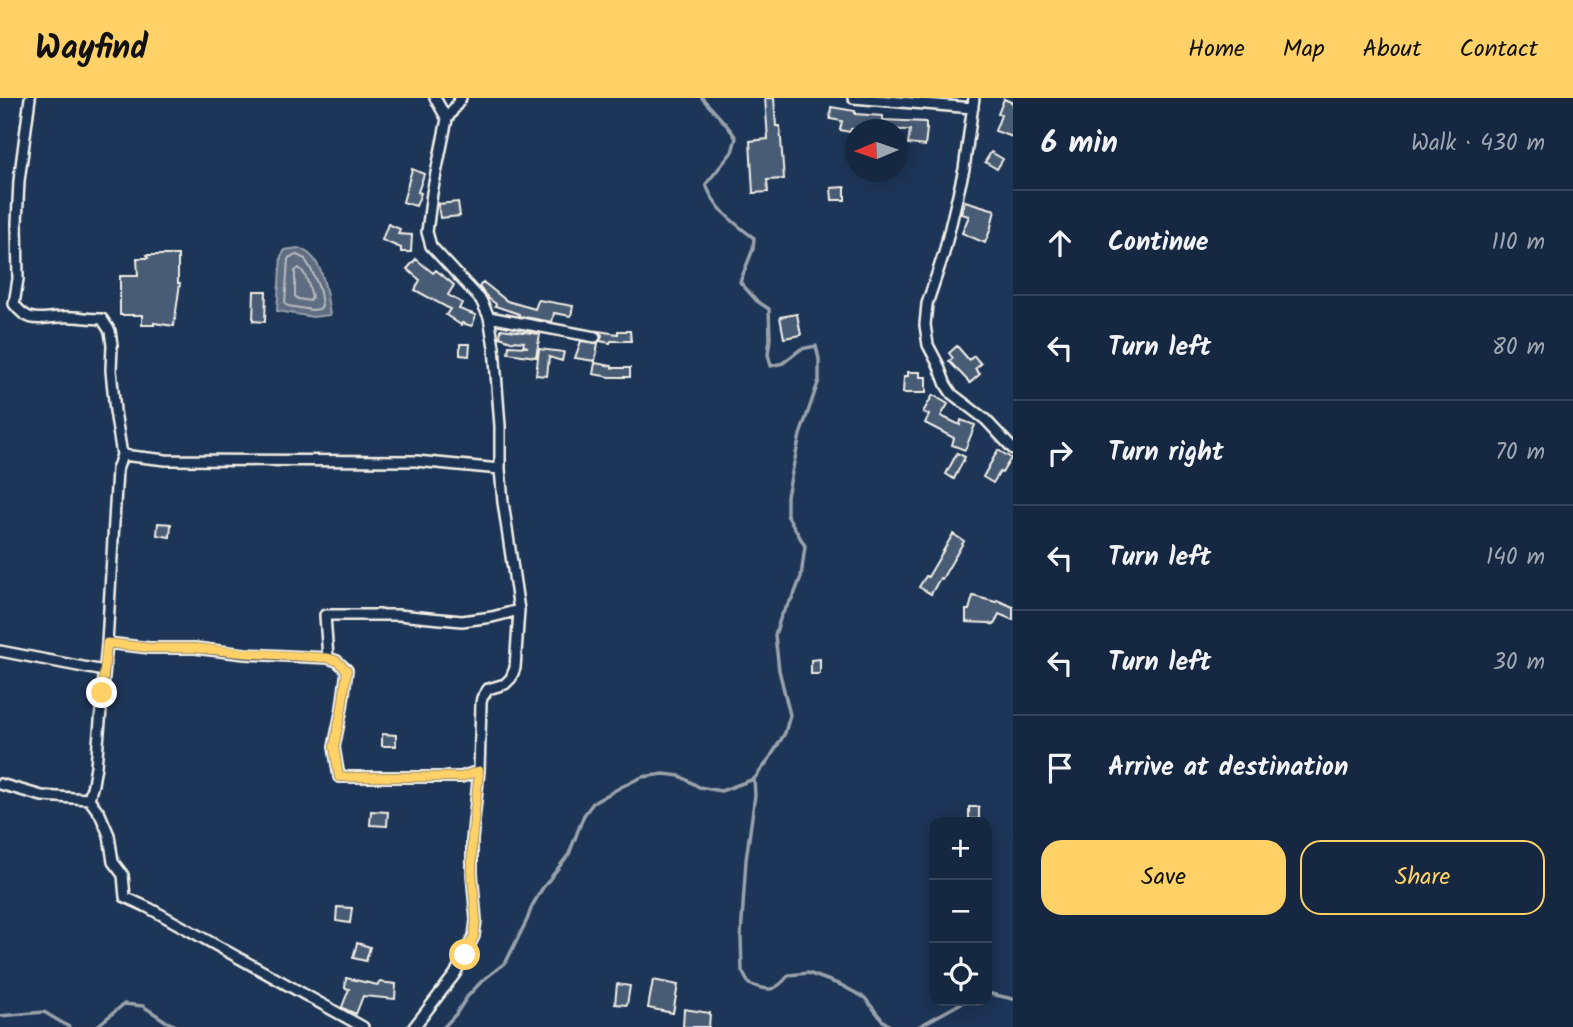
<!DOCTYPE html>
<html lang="en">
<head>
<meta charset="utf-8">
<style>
	:root { --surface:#162841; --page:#23344c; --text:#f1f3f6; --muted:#9ea6b1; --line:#35445a; --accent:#ffd166 }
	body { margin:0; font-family:Kalam,sans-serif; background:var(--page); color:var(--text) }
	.controls { position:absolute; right:21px; bottom:21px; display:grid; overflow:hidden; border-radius:14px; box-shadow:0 4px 18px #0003 }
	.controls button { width:63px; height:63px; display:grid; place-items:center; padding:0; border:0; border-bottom:2px solid var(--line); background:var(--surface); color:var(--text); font:35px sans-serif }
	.compass { position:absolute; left:845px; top:21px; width:63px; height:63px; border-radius:50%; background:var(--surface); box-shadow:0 4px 18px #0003; rotate:268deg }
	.stop { position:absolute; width:21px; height:21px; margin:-16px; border:5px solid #ffd166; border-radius:50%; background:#fff }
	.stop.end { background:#ffd166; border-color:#fff; box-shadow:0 2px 7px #0008 }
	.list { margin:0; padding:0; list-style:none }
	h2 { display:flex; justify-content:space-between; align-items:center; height:91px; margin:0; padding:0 28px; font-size:30px }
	h2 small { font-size:23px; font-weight:400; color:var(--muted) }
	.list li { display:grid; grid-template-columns:46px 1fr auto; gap:21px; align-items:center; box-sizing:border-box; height:105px; padding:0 28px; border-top:2px solid var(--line) }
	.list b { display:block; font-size:26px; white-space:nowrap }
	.list em { font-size:23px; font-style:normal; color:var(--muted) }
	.actions { display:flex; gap:14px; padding:21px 28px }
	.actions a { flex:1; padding:16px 0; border:2px solid var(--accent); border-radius:21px; text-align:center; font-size:24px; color:var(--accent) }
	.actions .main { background:var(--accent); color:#111 }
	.icon { flex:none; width:38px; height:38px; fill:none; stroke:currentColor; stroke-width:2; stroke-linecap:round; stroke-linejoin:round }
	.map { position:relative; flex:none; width:1013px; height:929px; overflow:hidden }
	header { display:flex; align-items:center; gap:42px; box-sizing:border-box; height:98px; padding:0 35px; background:var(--accent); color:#111 }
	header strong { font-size:33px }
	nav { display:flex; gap:38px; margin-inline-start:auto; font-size:24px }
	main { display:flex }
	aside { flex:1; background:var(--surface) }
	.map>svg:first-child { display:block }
	.water { fill:#5e6d82; stroke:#9aa2ab; stroke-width:2 }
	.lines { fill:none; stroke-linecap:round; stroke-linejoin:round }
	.shore { stroke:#b8bcbf; stroke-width:2 }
	.stream { stroke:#9aa2ab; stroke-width:3.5 }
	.building { fill:#485b74; stroke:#f4f1e8; stroke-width:2 }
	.minor-casing { stroke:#f4f1e8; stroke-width:14 }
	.minor { stroke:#1d3557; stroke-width:9 }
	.route { stroke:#ffd166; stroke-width:9 }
</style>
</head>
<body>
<header>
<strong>Wayfind</strong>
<nav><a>Home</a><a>Map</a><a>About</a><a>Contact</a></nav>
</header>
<main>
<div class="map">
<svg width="1013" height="929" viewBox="0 0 1013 929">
	<rect width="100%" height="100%" fill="#1d3557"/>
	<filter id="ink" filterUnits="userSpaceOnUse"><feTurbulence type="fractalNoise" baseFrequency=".0143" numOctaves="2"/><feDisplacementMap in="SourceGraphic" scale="14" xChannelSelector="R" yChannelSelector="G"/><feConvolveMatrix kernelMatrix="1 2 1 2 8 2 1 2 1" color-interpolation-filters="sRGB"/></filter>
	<g filter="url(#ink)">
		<path class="water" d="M298 150C324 157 326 194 330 217L313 219 277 213 281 158 285 152Z"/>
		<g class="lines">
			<path class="shore" d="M297 157 305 161C314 175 321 191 322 208L319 211 312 212 288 208 285 206 288 161 290 159Z
				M299 170C307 176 309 189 312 199L310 203 298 201 295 198V173Z"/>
			<path class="stream" d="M702 0C714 14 727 25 736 40L732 54 706 86C713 109 735 126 754 140L753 151 740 184 757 203 769 211 770 241 768 256 771 268 783 265 801 251 816 248 819 261V282L800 337 787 398V417L805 448 801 479 794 497 781 518 775 537 779 572 790 617 785 635 768 663 754 681 755 697 746 762 741 838 742 873 749 886C770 893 774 895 789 877L808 875 841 887 865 900 883 923 891 929
				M987 895 1013 901
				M0 918 44 914 69 929
				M96 929 124 906 143 908 167 924 179 929
				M444 929 456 916 467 899 482 883 506 864 527 822 532 808 542 791 569 756 584 717 593 705 621 689 642 679 664 676 680 678 699 689 721 693 754 681
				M918 929 965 903"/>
		</g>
		<path class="building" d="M765 0H774L776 28H780L784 81 767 82 768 94 753 95 750 43 768 41Z
			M1004 1 1013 5V39L995 33 1001 17 998 16Z
			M831 9 855 13V16L883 18V22L926 24V31H927L925 48 908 46 910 32 851 31 850 34 840 32 842 23 830 21Z
			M991 54 1003 61 997 71 985 64Z
			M412 71 424 76 418 94 421 95 416 108 403 104Z
			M845 89V102H832L831 90Z
			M965 103 995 112 990 133 985 145 962 135 969 118 961 116Z
			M458 104 460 118 440 120 438 106Z
			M388 126 400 131 398 136 412 137 411 154H401V150L382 142Z
			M147 157H178V185H180L174 228 154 225V227H142V217H120V178H138L137 160H148Z
			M416 161 433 175 436 172 454 187 448 197 462 205 459 211 476 217 472 228 462 225 461 227 446 217 450 211 415 192 420 182 407 171Z
			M483 184 507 203 535 211 538 203 539 202 573 208 571 218 554 215 552 224 519 218V216L495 208 496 206 488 200 479 189Z
			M254 193H266L265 224 253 223Z
			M797 216 801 237 784 240 780 219Z
			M501 231 540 236 536 259 508 255 509 248 528 249 523 248 524 244 511 243 500 239Z
			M598 233 618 236V233H630L631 243H611L610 245 600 243 602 237Z
			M581 243 598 245 595 263 575 260Z
			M460 246H470L469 258 460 257Z
			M957 248 969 262 974 258 981 266 975 271 980 276 970 285 949 263 953 260 949 255Z
			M539 251 564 254 562 263 549 259 547 278 536 277Z
			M595 265 612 268V270H630V279H610L593 276Z
			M908 274H920V279H926V295H903L904 278H908Z
			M933 297 948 306 941 318 960 327 961 322 975 327 965 352 952 347 954 340 925 325 929 317 923 314Z
			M998 352 1011 360 1002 375 1000 374 993 385 983 379Z
			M957 355 965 359 954 381 946 376Z
			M158 425 171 426 170 439 157 437Z
			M953 436 964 443 942 481 940 480 931 496 919 489 926 478 928 479Z
			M973 498 996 504 997 502 1013 509V522L999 516 994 527 989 525 966 524V512H969Z
			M820 561V576H811V562Z
			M382 636 396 637V648H382Z
			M969 709H979V721H969Z
			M371 713 388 714 387 728 370 727Z
			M337 809 352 810 350 825 336 823Z
			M357 845 370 849 366 863 353 860Z
			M346 880 378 887 379 884 396 886 395 901 363 898 356 916 349 913 342 909 349 891 345 890Z
			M653 882 678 887 673 915 648 910Z
			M617 886 630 888 627 907 615 906Z
			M684 911 710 915 709 929H683Z"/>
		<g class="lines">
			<defs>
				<path id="minor" d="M30 0 19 83 17 125 18 181 14 206C29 226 39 220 61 219 74 218 88 221 102 221L110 233 112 247 111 272 115 313 122 357 117 372 107 545 96 668 93 686 89 701
					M853 0 973 10
					M974 0 964 71 944 155 927 206 925 227 928 247 938 266 946 287 952 296 986 322 1013 351
					M447 21 461 0
					M489 219 595 239
					M122 357 166 362 416 363 500 371
					M107 545 150 550H195L245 556 328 560 325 517H398L462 523 492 519 519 512
					M0 553 104 573
					M328 560 337 563 347 572 342 610 334 649 339 679H461L479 673
					M0 686 42 698 89 701 100 716 109 737 113 764 123 777 125 799 149 810 363 929
					M414 929 455 876 474 838 476 822 472 775V742L479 673 481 605 482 600 488 591 505 586 511 580 515 570 519 512 503 404 500 371V328L494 249 489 219 481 202 431 148 427 134 432 95 447 21 435 0"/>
			</defs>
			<use href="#minor" class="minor-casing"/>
			<use href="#minor" class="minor"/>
		</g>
	</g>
	<g class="lines" filter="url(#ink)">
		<path class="route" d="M102 595 107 545 150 550H195L245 555 328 560 337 563 347 572 342 610 334 649 339 679H461L479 673 472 742V775L476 822 474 838 465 857"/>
	</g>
</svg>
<div class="controls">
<button>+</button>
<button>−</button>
<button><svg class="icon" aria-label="locate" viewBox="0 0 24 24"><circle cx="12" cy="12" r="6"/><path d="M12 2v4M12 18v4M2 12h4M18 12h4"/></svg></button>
</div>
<svg class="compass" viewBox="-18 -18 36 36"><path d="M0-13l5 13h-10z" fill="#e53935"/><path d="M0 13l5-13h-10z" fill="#9ea6b1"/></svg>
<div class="stop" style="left:465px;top:857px"></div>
<div class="stop end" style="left:102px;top:595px"></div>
</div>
<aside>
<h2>6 min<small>Walk · 430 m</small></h2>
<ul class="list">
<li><svg class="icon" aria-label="ahead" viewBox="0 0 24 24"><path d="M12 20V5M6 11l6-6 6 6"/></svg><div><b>Continue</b></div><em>110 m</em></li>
<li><svg class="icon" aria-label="left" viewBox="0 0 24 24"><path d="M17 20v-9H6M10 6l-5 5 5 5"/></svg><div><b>Turn left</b></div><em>80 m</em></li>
<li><svg class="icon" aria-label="right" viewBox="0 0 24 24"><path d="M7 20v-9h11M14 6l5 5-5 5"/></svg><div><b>Turn right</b></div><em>70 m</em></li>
<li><svg class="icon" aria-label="left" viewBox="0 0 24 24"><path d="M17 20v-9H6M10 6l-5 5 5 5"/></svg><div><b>Turn left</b></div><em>140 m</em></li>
<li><svg class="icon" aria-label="left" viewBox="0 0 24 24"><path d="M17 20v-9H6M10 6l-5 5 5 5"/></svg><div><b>Turn left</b></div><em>30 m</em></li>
<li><svg class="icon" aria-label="arrive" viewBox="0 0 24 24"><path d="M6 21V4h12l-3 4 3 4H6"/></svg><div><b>Arrive at destination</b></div></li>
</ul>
<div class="actions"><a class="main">Save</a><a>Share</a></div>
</aside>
</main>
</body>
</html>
